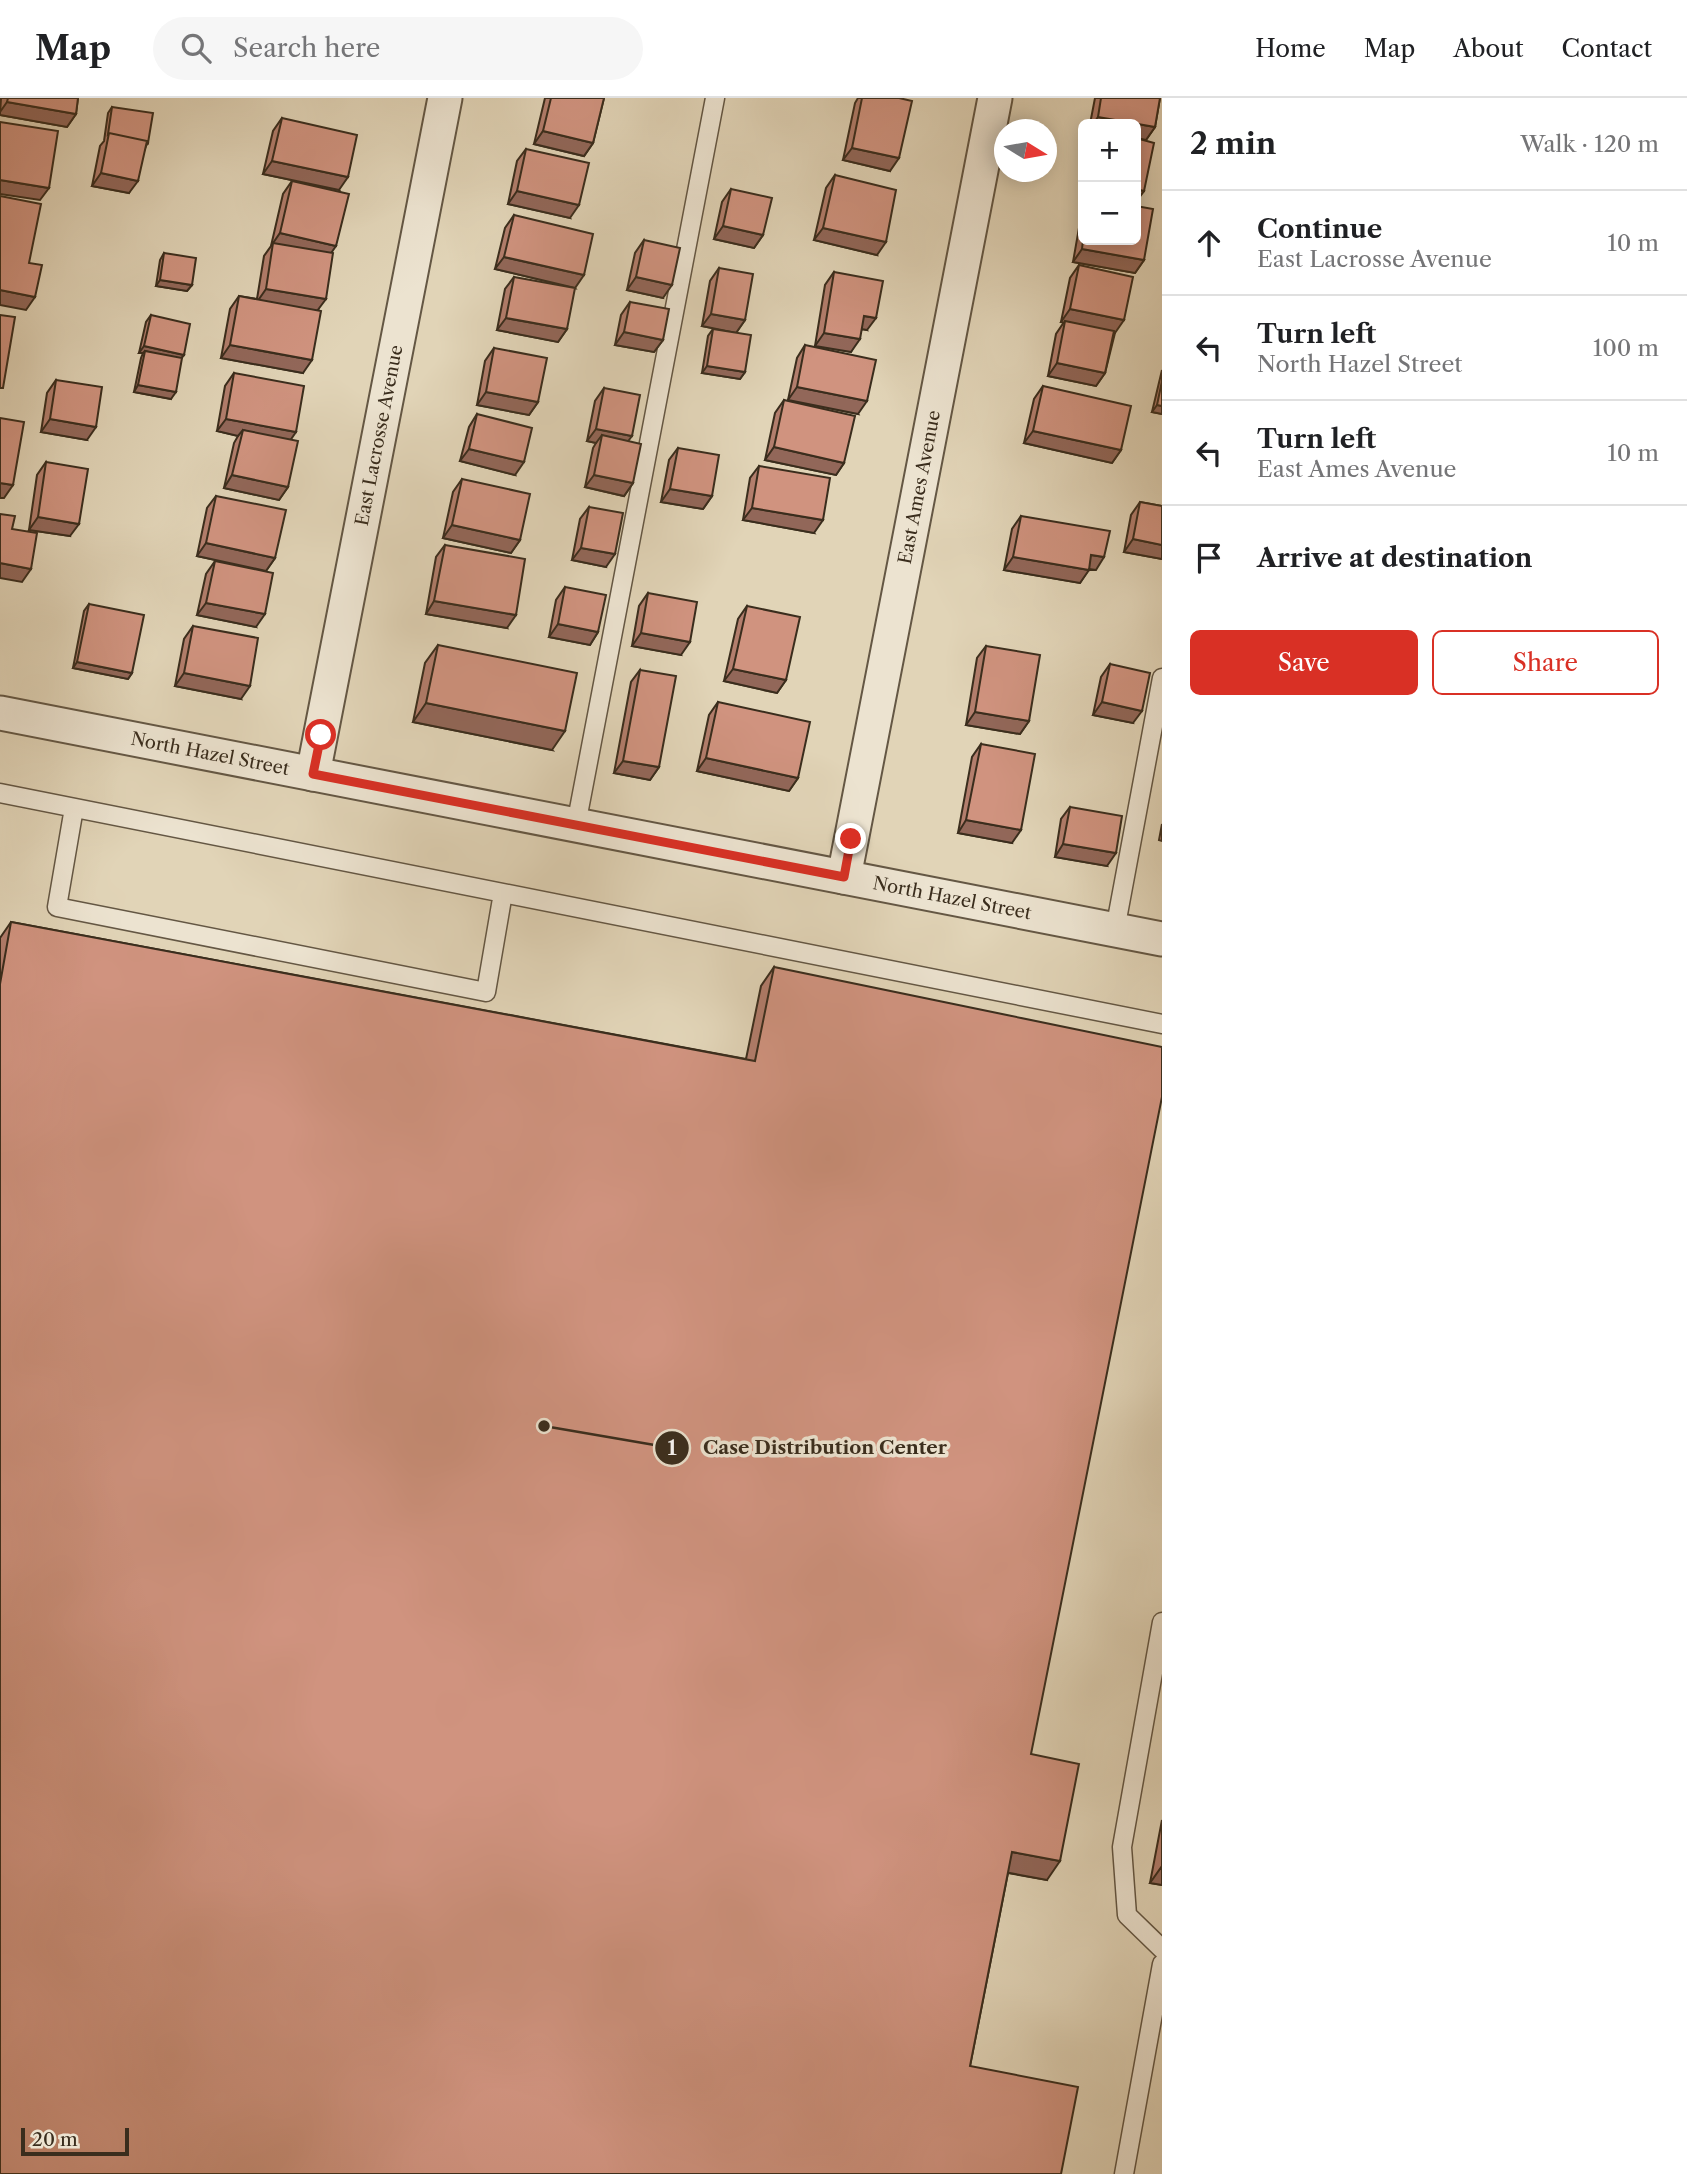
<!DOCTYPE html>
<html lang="en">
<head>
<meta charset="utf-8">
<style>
	:root { --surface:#fff; --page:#f6f6f6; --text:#202124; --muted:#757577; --line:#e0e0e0; --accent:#d93025 }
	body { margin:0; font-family:"Libre Caslon Text",serif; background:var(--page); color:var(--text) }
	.controls { position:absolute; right:21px; top:21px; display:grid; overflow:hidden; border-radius:10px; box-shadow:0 4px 18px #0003 }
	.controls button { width:63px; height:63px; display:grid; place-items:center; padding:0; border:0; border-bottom:2px solid var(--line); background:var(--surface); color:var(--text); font:35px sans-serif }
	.compass { position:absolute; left:994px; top:21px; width:63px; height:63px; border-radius:50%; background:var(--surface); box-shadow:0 4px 18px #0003; rotate:101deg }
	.scale { position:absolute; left:21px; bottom:18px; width:108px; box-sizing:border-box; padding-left:7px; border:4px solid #3a2d1d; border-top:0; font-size:19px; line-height:24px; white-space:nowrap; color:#3a2d1d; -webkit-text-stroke:5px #ece3d0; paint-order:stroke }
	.stop { position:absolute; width:21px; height:21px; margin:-16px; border:5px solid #d93025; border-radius:50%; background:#fff }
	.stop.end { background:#d93025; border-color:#fff; box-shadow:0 2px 7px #0008 }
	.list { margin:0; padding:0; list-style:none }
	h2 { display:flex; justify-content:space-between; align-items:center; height:91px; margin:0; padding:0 28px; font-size:30px }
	h2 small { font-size:23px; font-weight:400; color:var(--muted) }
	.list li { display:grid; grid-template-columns:46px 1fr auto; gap:21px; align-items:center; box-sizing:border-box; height:105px; padding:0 28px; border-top:2px solid var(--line) }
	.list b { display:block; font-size:26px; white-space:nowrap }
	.list p { margin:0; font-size:23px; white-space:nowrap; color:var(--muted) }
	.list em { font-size:23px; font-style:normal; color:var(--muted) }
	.actions { display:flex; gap:14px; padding:21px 28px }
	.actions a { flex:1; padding:16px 0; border:2px solid var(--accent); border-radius:10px; text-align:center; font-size:24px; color:var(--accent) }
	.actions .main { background:var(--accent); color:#fff }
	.icon { flex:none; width:38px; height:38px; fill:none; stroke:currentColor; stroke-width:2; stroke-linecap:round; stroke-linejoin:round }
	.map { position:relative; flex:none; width:1162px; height:2076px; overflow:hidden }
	header { display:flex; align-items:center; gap:42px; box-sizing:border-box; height:98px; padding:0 35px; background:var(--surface); border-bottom:2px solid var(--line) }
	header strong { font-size:33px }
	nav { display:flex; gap:38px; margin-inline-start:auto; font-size:24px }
	.search { width:490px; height:63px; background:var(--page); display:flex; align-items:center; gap:18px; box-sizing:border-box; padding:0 24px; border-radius:38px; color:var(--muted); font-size:26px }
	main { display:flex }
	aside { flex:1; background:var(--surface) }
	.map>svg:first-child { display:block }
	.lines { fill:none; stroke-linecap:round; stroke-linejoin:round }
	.service-casing { stroke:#645744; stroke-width:21 }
	.minor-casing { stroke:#645744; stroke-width:37 }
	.service { stroke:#ece3d0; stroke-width:18 }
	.minor { stroke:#ece3d0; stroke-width:33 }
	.wall { fill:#b37e6d; stroke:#3a2d1d; stroke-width:2 }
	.shaded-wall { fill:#926759; stroke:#3a2d1d; stroke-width:2 }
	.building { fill:#d0937f; stroke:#3a2d1d; stroke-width:2 }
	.route { stroke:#d93025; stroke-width:9 }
	.labels { text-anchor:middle; stroke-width:7; stroke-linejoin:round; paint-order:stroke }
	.street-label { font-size:18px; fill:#3a2d1d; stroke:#ece3d0 }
	.leader { fill:none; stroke:#3a2d1d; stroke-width:2.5 }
	.callout-dot { fill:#3a2d1d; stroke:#ece3d0; stroke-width:2.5 }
	.mark-label { font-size:21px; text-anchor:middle; font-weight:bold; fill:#fff }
	.callout-label { font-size:19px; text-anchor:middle; font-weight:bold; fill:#3a2d1d; stroke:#ece3d0; stroke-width:7; stroke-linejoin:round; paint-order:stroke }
</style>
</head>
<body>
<header>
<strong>Map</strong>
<div class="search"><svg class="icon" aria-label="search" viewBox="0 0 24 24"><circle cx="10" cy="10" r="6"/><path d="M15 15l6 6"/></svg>Search here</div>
<nav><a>Home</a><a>Map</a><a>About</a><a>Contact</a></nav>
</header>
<main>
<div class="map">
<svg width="1162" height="2076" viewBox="0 0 1162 2076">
	<rect width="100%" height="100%" fill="#e1d4b7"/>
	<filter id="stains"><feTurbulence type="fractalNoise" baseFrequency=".00286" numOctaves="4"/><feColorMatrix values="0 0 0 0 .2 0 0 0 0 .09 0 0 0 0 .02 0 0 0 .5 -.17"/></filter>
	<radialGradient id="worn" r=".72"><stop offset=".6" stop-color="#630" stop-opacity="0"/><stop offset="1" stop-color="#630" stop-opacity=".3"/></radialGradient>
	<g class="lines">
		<defs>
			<path id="service" d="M0 695 1162 926
				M74 710 57 809 486 894 503 795
				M576 727 715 0
				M1115 832 1162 580
				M1162 1524 1122 1749 1127 1817 1162 1851
				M1124 2076 1162 1866"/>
			<g id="minor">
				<path id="s1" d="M0 615 1162 841"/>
				<path id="s2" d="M313 676 445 0"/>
				<path id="s3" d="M844 779 995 0"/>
			</g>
		</defs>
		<use href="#service" class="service-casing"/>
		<use href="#minor" class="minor-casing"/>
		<use href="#service" class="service"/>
		<use href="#minor" class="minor"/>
	</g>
	<path class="wall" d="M1 0H78L76 16 67 29 0 17Z
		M545 0H604L593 45 584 58 534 46Z
		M858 0H899L890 73 843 62 855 5Z
		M1095 0H1160L1155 29 1146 42 1136 40V26H1090Z
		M112 9 148 45 146 48 129 95 92 88 100 48 104 43 108 15Z
		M282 20 339 92 263 76 273 33Z
		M526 51 570 120 508 106 517 63Z
		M835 77 877 157 814 142 826 90Z
		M292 83 332 155 303 275 221 260 230 211 239 198 257 201 264 158 271 148 283 96Z
		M731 91 763 137 754 150 714 141 722 104Z
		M514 117 575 190 495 171 505 130Z
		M1083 119V142L1144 162 1135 175 1073 164 1080 124Z
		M644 142 663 200 627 192 635 155Z
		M164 155 192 187 187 193 156 188 160 162Z
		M1079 167 1115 235 1105 275 1096 288 1048 278 1056 236 1064 224H1061L1070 180Z
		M719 170 745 222 736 235 702 228 710 183Z
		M834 174 867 232 862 231 851 254 815 248 825 187Z
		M514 179 567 231 558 244 497 232 505 191Z
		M630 204 663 242 654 254 615 247 621 217Z
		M151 217 181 260 171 301 134 294 141 260 143 255H139L146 224Z
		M713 231 745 274 740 281 702 275 708 238Z
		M805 247 858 316 788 302 797 260Z
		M494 250 538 304 529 317 477 307 485 263Z
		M1162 272V316L1152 314Z
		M234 275 290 342 288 389 279 402 224 390 234 345 238 338 217 333 225 288Z
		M56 282 87 342 41 334 47 295Z
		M1043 288 1121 352 1112 365 1024 345 1034 301Z
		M604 290 628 343 633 385 624 398 585 389 593 350 596 345 587 343 595 303Z
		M784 302 844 365 836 377 765 362 775 315Z
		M477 316 515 377 460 363 469 329Z
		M678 350 712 398 703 411 661 404 669 362Z
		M46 364 70 438 29 432 37 377Z
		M759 368 814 435 743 422 750 380Z
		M462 381 520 442 511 455 443 440 453 394Z
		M216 398 275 460 266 473 197 458 207 410Z
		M1140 404 1162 408V461L1124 454 1131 417Z
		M589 409 606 469 572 462 580 421Z
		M1021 418 1096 472 1089 471 1080 485 1004 472 1012 431Z
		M445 447 507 530 426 516 436 459Z
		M215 463 256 529 197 517 206 476Z
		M565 489 598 534 590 547 549 539 556 502Z
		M648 495 681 557 632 548 639 508Z
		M89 506 132 575 128 581 73 570 84 513Z
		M747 508 786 582 777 595 724 583 738 521Z
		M193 528 241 601 175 588 184 541Z
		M438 547 552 652 413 624 425 565Z
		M986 548 1029 623 1020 636 966 627 977 560Z
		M1110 566 1133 625 1093 617 1101 579Z
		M640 572 659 669 650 682 614 675 631 584Z
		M718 604 798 680 789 693 697 673 709 617Z
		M981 646 1012 745 958 735 972 659Z
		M1070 709 1107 768 1055 759 1061 721Z
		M1162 726V743L1159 742Z
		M11 824 746 961 761 888 774 869 1031 1656 1047 1782 1008 1775 970 1968 0 2076V840Z
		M1162 1722V1787L1150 1785Z"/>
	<path class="shaded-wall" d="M7 4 76 16 67 29 0 17V14Z
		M1098 19 1155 29 1146 42 1136 40V26H1093Z
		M543 33 593 45 584 58 534 46Z
		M852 50 899 60 890 73 843 62Z
		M272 63 348 79 339 92 263 76Z
		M101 75 138 83 129 95 92 88Z
		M0 82 49 90 40 102 0 96Z
		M1136 91 1144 93 1136 104Z
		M517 93 579 107 570 120 508 106Z
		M723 128 763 137 754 150 714 141Z
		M823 130 886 144 877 157 814 142Z
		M280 135 336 148 327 161 273 145 271 148Z
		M1082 151 1144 162 1135 175 1073 164Z
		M504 159 584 177 575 190 495 171Z
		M636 179 672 187 663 200 627 192Z
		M160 182 192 187 187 193 156 188Z
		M266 191 326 201 317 213 257 204Z
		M0 192 35 199 26 212 0 207Z
		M1070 211 1124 222 1115 235 1061 224Z
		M711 216 745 222 736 235 702 228Z
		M864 218 876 220 867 232 855 230Z
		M506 220 567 231 558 244 497 232Z
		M624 234 663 242 654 254 615 247Z
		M824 235 860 241 851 254 815 248Z
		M230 247 312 262 303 275 221 260Z
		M144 248 184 257 179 263 145 253 143 255H139Z
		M1057 265 1105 275 1096 288 1048 278Z
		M707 268 745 274 740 281 702 275Z
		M138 287 176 294 171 301 134 294Z
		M797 289 867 303 858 316 788 302Z
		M486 294 538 304 529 317 477 307Z
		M1157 307 1162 308V316L1152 314Z
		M50 321 96 329 87 342 41 334Z
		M226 321 296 334 287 347 243 332 238 338 217 333Z
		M596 331 632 338 623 350 602 337 596 345 587 343Z
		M1033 333 1121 352 1112 365 1024 345Z
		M774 349 844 365 836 377 765 362Z
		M469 351 524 364 515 377 460 363Z
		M232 377 288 389 279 402 224 390Z
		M594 377 633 385 624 398 585 389Z
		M0 385 13 387 4 400H0Z
		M670 391 712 398 703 411 661 404Z
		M752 410 823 422 814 435 743 422Z
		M38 419 79 426 70 438 29 432Z
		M452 427 520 442 511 455 443 440Z
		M1133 441 1162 447V461L1124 454Z
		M206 445 275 460 266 473 197 458Z
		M581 450 615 456 606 469 572 462Z
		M1091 457 1104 459 1096 472 1082 470Z
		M1013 459 1089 472 1080 485 1004 472Z
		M0 465 31 471 22 484 0 480Z
		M434 503 516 517 507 530 426 516Z
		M206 505 265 516 256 529 197 517Z
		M558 526 598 534 590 547 549 539Z
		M641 535 690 544 681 557 632 548Z
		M77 564 132 575 128 581 73 570Z
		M733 571 786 582 777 595 724 583Z
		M184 575 250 588 241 601 175 588Z
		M1102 604 1142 613 1133 625 1093 617Z
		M426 605 565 633 552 652 413 624Z
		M975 614 1029 623 1020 636 966 627Z
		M706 660 798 680 789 693 697 673Z
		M623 663 659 669 650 682 614 675Z
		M966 722 1021 732 1012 745 958 735Z
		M1063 746 1116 755 1107 768 1055 759Z
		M1012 1754 1060 1763 1047 1782 999 1773Z
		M1162 1768V1787L1150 1785Z"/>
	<path class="building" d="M8 0H78L76 16 7 4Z
		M551 0H604L593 45 543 33Z
		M862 0H899L912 3 899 60 852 50Z
		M1101 0H1160L1155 29 1098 19Z
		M112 9 153 15 148 45 147 44V43L109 35 108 36Z
		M282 20 357 37 348 79 272 63Z
		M0 24 58 33 49 90 0 82Z
		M109 35 147 43 138 83 101 75Z
		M1136 40 1154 45 1144 93 1136 91Z
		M526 51 589 65 579 107 517 93Z
		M835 77 896 92 886 144 823 130Z
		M292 83 349 96 336 148 280 135Z
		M731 91 772 100 763 137 723 128Z
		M0 98 41 106 29 165 42 167 35 199 0 192Z
		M1136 108 1153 111 1144 162 1082 151 1083 142H1136Z
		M514 117 593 136 584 177 504 159Z
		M644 142 680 150 672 187 636 179Z
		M273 145 333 155 326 201 266 191Z
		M164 155 196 160 192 187 160 182Z
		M1079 167 1133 179 1124 222 1070 211Z
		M719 170 753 176 745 222 711 216Z
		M834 174 883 183 876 220 864 218 860 241 824 235Z
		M514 179 575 190 567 231 506 220Z
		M239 198 321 213 312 262 230 247Z
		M630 204 669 211 663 242 624 234Z
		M0 217 15 219 3 290H0Z
		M151 217 190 226 184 257 144 248Z
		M1065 223 1114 233 1105 275 1057 265Z
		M713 231 751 237 745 274 707 268Z
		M805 247 876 262 867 303 797 289Z
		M494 250 547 260 538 304 486 294Z
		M145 253 182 260 176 294 138 287Z
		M234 275 304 288 296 334 226 321Z
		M56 282 102 289 96 329 50 321Z
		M1162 283V308L1157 307Z
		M1043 288 1131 308 1121 352 1033 333Z
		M604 290 640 297 632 338 596 331Z
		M784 302 855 318 844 365 774 349Z
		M477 316 532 330 524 364 469 351Z
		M0 320 24 324 13 387 0 385Z
		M243 332 298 343 288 389 232 377Z
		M602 337 641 346 633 385 594 377Z
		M678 350 719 357 712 398 670 391Z
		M46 364 88 371 79 426 38 419Z
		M759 368 830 380 823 422 752 410Z
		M462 381 530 396 520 442 452 427Z
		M216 398 286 412 275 460 206 445Z
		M1140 404 1162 408V447L1133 441Z
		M589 409 623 415 615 456 581 450Z
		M0 416 15 418 12 431 37 435 31 471 0 465Z
		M1021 418 1110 433 1104 459 1091 457 1089 472 1013 459Z
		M445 447 525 461 516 517 434 503Z
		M215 463 273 475 265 516 206 505Z
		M565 489 606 497 598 534 558 526Z
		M648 495 697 504 690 544 641 535Z
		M89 506 144 517 132 575 77 564Z
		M747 508 800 519 786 582 733 571Z
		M193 528 258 540 250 588 184 575Z
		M438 547 577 575 565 633 426 605Z
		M986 548 1040 557 1029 623 975 614Z
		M1110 566 1150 575 1142 613 1102 604Z
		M640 572 676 578 659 669 623 663Z
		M718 604 810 624 798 680 706 660Z
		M981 646 1035 656 1021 732 966 722Z
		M1070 709 1122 718 1116 755 1063 746Z
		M11 824 755 963 774 869 1162 949V999L1031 1656 1079 1666 1060 1763 1012 1754 970 1968 1078 1989 1061 2076H0V886Z"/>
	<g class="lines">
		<path class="route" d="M321 637 313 676 844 779 851 741"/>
	</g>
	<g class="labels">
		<g class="street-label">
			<text dy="6" stroke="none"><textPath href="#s2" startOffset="345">East Lacrosse Avenue</textPath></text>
			<text dy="6" stroke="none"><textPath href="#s3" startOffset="397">East Ames Avenue</textPath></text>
			<text dy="6" stroke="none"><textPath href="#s1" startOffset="214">North Hazel Street</textPath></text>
			<text dy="6" stroke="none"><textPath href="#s1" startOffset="970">North Hazel Street</textPath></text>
		</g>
	</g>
	<path class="leader" d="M544 1328L672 1350"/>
	<g class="callout-dot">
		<circle cx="544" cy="1328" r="7"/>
		<circle cx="672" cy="1350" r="18"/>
	</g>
	<g class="mark-label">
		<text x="672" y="1357">1</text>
	</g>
	<g class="callout-label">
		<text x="825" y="1356">Case Distribution Center</text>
	</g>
	<rect width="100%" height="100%" filter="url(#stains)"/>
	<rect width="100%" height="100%" fill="url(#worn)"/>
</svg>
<div class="controls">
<button>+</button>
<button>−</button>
</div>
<svg class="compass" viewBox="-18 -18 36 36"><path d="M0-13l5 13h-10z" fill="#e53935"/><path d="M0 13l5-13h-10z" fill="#757577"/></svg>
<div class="scale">20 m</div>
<div class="stop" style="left:321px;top:637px"></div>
<div class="stop end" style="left:851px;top:741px"></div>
</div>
<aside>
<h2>2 min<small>Walk · 120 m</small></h2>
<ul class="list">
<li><svg class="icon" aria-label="ahead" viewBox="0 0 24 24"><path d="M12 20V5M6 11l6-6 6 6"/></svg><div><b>Continue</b><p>East Lacrosse Avenue</p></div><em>10 m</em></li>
<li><svg class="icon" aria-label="left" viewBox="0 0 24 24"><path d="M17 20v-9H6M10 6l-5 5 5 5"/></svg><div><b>Turn left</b><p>North Hazel Street</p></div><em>100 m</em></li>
<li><svg class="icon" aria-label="left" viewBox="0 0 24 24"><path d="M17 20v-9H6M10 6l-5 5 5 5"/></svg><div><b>Turn left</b><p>East Ames Avenue</p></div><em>10 m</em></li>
<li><svg class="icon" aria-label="arrive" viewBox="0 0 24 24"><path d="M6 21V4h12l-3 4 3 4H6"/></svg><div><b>Arrive at destination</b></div></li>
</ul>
<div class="actions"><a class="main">Save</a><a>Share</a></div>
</aside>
</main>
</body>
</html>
